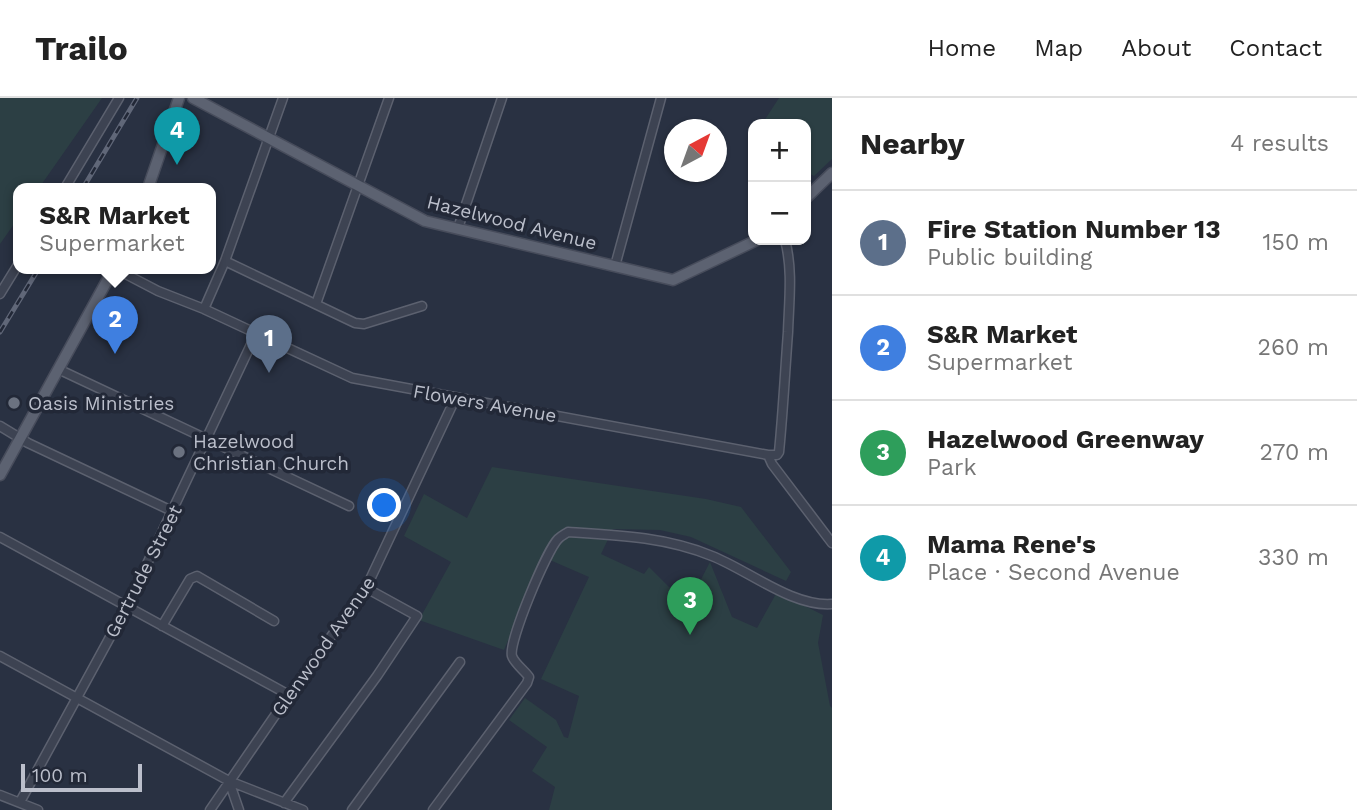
<!DOCTYPE html>
<html lang="en">
<head>
<meta charset="utf-8">
<style>
	:root { --surface:#fff; --page:#f2f2f2; --text:#222; --muted:#767676; --line:#e0e0e0; --accent:#ea580c }
	body { margin:0; font-family:"Work Sans",sans-serif; background:var(--page); color:var(--text) }
	.controls { position:absolute; right:21px; top:21px; display:grid; overflow:hidden; border-radius:14px; box-shadow:0 2px 5px #0004 }
	.controls button { width:63px; height:63px; display:grid; place-items:center; padding:0; border:0; border-bottom:2px solid var(--line); background:var(--surface); color:var(--text); font:35px sans-serif }
	.compass { position:absolute; left:664px; top:21px; width:63px; height:63px; border-radius:50%; background:var(--surface); box-shadow:0 2px 5px #0004; rotate:41deg }
	.scale { position:absolute; left:21px; bottom:18px; width:121px; box-sizing:border-box; padding-left:7px; border:4px solid #bbbfcb; border-top:0; font-size:19px; line-height:24px; white-space:nowrap; color:#bbbfcb; -webkit-text-stroke:5px #222837; paint-order:stroke }
	.you { position:absolute; left:385px; top:408px; width:24px; height:24px; margin:-18px; border:5px solid #fff; border-radius:50%; background:#1a73e8; box-shadow:0 0 0 10px #1a73e833 }
	.badge { display:grid; place-items:center; width:46px; height:46px; border-radius:50%; background:var(--accent); color:#fff; font-size:23px; font-weight:700 }
	.pin { position:absolute; translate:-50% -58px; filter:drop-shadow(0 2px 4px #0008) }
	.pin::after { content:''; position:absolute; top:37px; width:24px; height:21px; background:inherit; clip-path:polygon(0 0,100% 0,50% 100%) }
	.popup { position:absolute; left:13px; top:85px; width:203px; height:91px; box-sizing:border-box; display:grid; place-content:center; border-radius:14px; background:var(--surface); filter:drop-shadow(0 2px 5px #0005); font-size:23px; white-space:nowrap; color:var(--muted) }
	.popup b { font-size:26px; color:var(--text) }
	.popup::after { content:''; position:absolute; left:50%; top:100%; margin-left:-14px; border:14px solid transparent; border-top-color:var(--surface) }
	.list { margin:0; padding:0; list-style:none }
	h2 { display:flex; justify-content:space-between; align-items:center; height:91px; margin:0; padding:0 28px; font-size:30px }
	h2 small { font-size:23px; font-weight:400; color:var(--muted) }
	.list li { display:grid; grid-template-columns:46px 1fr auto; gap:21px; align-items:center; box-sizing:border-box; height:105px; padding:0 28px; border-top:2px solid var(--line) }
	.list b { display:block; font-size:26px; white-space:nowrap }
	.list p { margin:0; font-size:23px; white-space:nowrap; color:var(--muted) }
	.list em { font-size:23px; font-style:normal; color:var(--muted) }
	.map { position:relative; flex:none; width:832px; height:712px; overflow:hidden }
	header { display:flex; align-items:center; gap:42px; box-sizing:border-box; height:98px; padding:0 35px; background:var(--surface); border-bottom:2px solid var(--line) }
	header strong { font-size:33px }
	nav { display:flex; gap:38px; margin-inline-start:auto; font-size:24px }
	main { display:flex }
	aside { flex:1; background:var(--surface) }
	.map>svg:first-child { display:block }
	.green { fill:#2c3f44 }
	.lines { fill:none; stroke-linecap:round; stroke-linejoin:round }
	.minor-casing { stroke:#5c616f; stroke-width:11 }
	.major-casing { stroke:#474c5b; stroke-width:13 }
	.minor { stroke:#3d4352; stroke-width:8 }
	.major { stroke:#5c6271; stroke-width:10 }
	.rail-casing { stroke:#606778; stroke-width:5 }
	.rail { stroke:#222837; stroke-width:2.5; stroke-dasharray:8; stroke-linecap:butt }
	.worship-dot { fill:#6b7280; stroke:#222837; stroke-width:2.5 }
	.labels { text-anchor:middle; stroke-width:7; stroke-linejoin:round; paint-order:stroke }
	.street-label { font-size:19px; fill:#bbbfcb; stroke:#222837 }
	.poi-label { font-size:19px; fill:#bbbfcb; stroke:#222837; text-anchor:start }
</style>
</head>
<body>
<header>
<strong>Trailo</strong>
<nav><a>Home</a><a>Map</a><a>About</a><a>Contact</a></nav>
</header>
<main>
<div class="map">
<svg width="832" height="712" viewBox="0 0 832 712">
	<rect width="100%" height="100%" fill="#293142"/>
	<path class="green" d="M0 0H102L39 90H19V119L0 146Z
		M779 0H832V61L814 78 806 74V26H762Z
		M492 369 706 401 741 409 791 474 786 483 691 439 660 432 613 431 601 456 644 476 649 469 669 489 692 499 710 464 732 519 757 530 777 494 823 517 818 545 830 608 832 610V712H549L555 689 532 673 547 649 509 622 525 600 556 622 564 639 568 640 579 598 541 581 589 479 543 459 504 552 419 522 451 464 404 438 424 396 467 420Z"/>
	<g class="lines">
		<defs>
			<path id="minor" d="M65 90 119 0
				M458 130 502 0
				M225 163 355 225 364 226 422 208
				M615 168 661 0
				M114 170 158 193 204 211 352 280 768 357 772 366 832 445
				M0 196 19 165
				M316 206 389 0
				M204 211 225 163 283 0
				M58 271 349 408
				M0 328 28 345 174 414
				M768 357H777L779 354C783 314 785 274 788 234 789 203 793 172 785 142
				M0 439 289 597
				M162 528 190 481 197 478 274 523
				M0 558 229 683 303 712
				M229 683 239 712
				M0 697 38 712
				M20 704 127 508 256 236
				M284 705 377 578 417 518 366 490
				M210 712 289 597 366 490 456 299
				M352 712 460 564
				M433 712 527 585 529 579C525 573 514 565 512 558 508 544 547 452 558 441 561 438 565 436 568 434 617 437 666 439 712 458 748 472 792 509 832 506"/>
			<path id="major" d="M193 0 425 123 673 182 757 142
				M148 90 179 0
				M806 100 832 75
				M0 377 114 170"/>
		</defs>
		<use href="#minor" class="minor-casing"/>
		<use href="#major" class="major-casing"/>
		<use href="#minor" class="minor"/>
		<use href="#major" class="major"/>
		<defs>
			<path id="rail" d="M83 90 137 0
				M0 234 39 170"/>
		</defs>
		<use href="#rail" class="rail-casing"/>
		<use href="#rail" class="rail"/>
	</g>
	<g class="worship-dot">
		<circle cx="14" cy="305" r="7"/>
		<circle cx="179" cy="354" r="7"/>
	</g>
	<g class="labels">
		<g class="street-label">
			<text transform="translate(512 124) rotate(14)" y="7">Hazelwood Avenue</text>
			<text transform="translate(485 305) rotate(10)" y="7">Flowers Avenue</text>
			<text transform="translate(143 473) rotate(-63)" y="7">Gertrude Street</text>
			<text transform="translate(323 548) rotate(-55)" y="7">Glenwood Avenue</text>
		</g>
		<g class="poi-label">
			<text x="28" y="312">Oasis Ministries</text>
			<text x="193" y="350">Hazelwood<tspan x="193" dy="22">Christian Church</tspan></text>
		</g>
	</g>
</svg>
<div class="controls">
<button>+</button>
<button>−</button>
</div>
<svg class="compass" viewBox="-18 -18 36 36"><path d="M0-13l5 13h-10z" fill="#e53935"/><path d="M0 13l5-13h-10z" fill="#767676"/></svg>
<div class="scale">100 m</div>
<div class="you"></div>
<div class="pin badge" style="left:269px;top:275px;background:#5c6f8a">1</div>
<div class="pin badge" style="left:115px;top:256px;background:#3f7fe0">2</div>
<div class="popup"><b>S&amp;R Market</b>Supermarket</div>
<div class="pin badge" style="left:690px;top:537px;background:#2e9e5b">3</div>
<div class="pin badge" style="left:177px;top:67px;background:#0f9aa8">4</div>
</div>
<aside>
<h2>Nearby<small>4 results</small></h2>
<ul class="list">
<li><span class="badge" style="background:#5c6f8a">1</span><div><b>Fire Station Number 13</b><p>Public building</p></div><em>150 m</em></li>
<li><span class="badge" style="background:#3f7fe0">2</span><div><b>S&amp;R Market</b><p>Supermarket</p></div><em>260 m</em></li>
<li><span class="badge" style="background:#2e9e5b">3</span><div><b>Hazelwood Greenway</b><p>Park</p></div><em>270 m</em></li>
<li><span class="badge" style="background:#0f9aa8">4</span><div><b>Mama Rene's</b><p>Place · Second Avenue</p></div><em>330 m</em></li>
</ul>
</aside>
</main>
</body>
</html>
